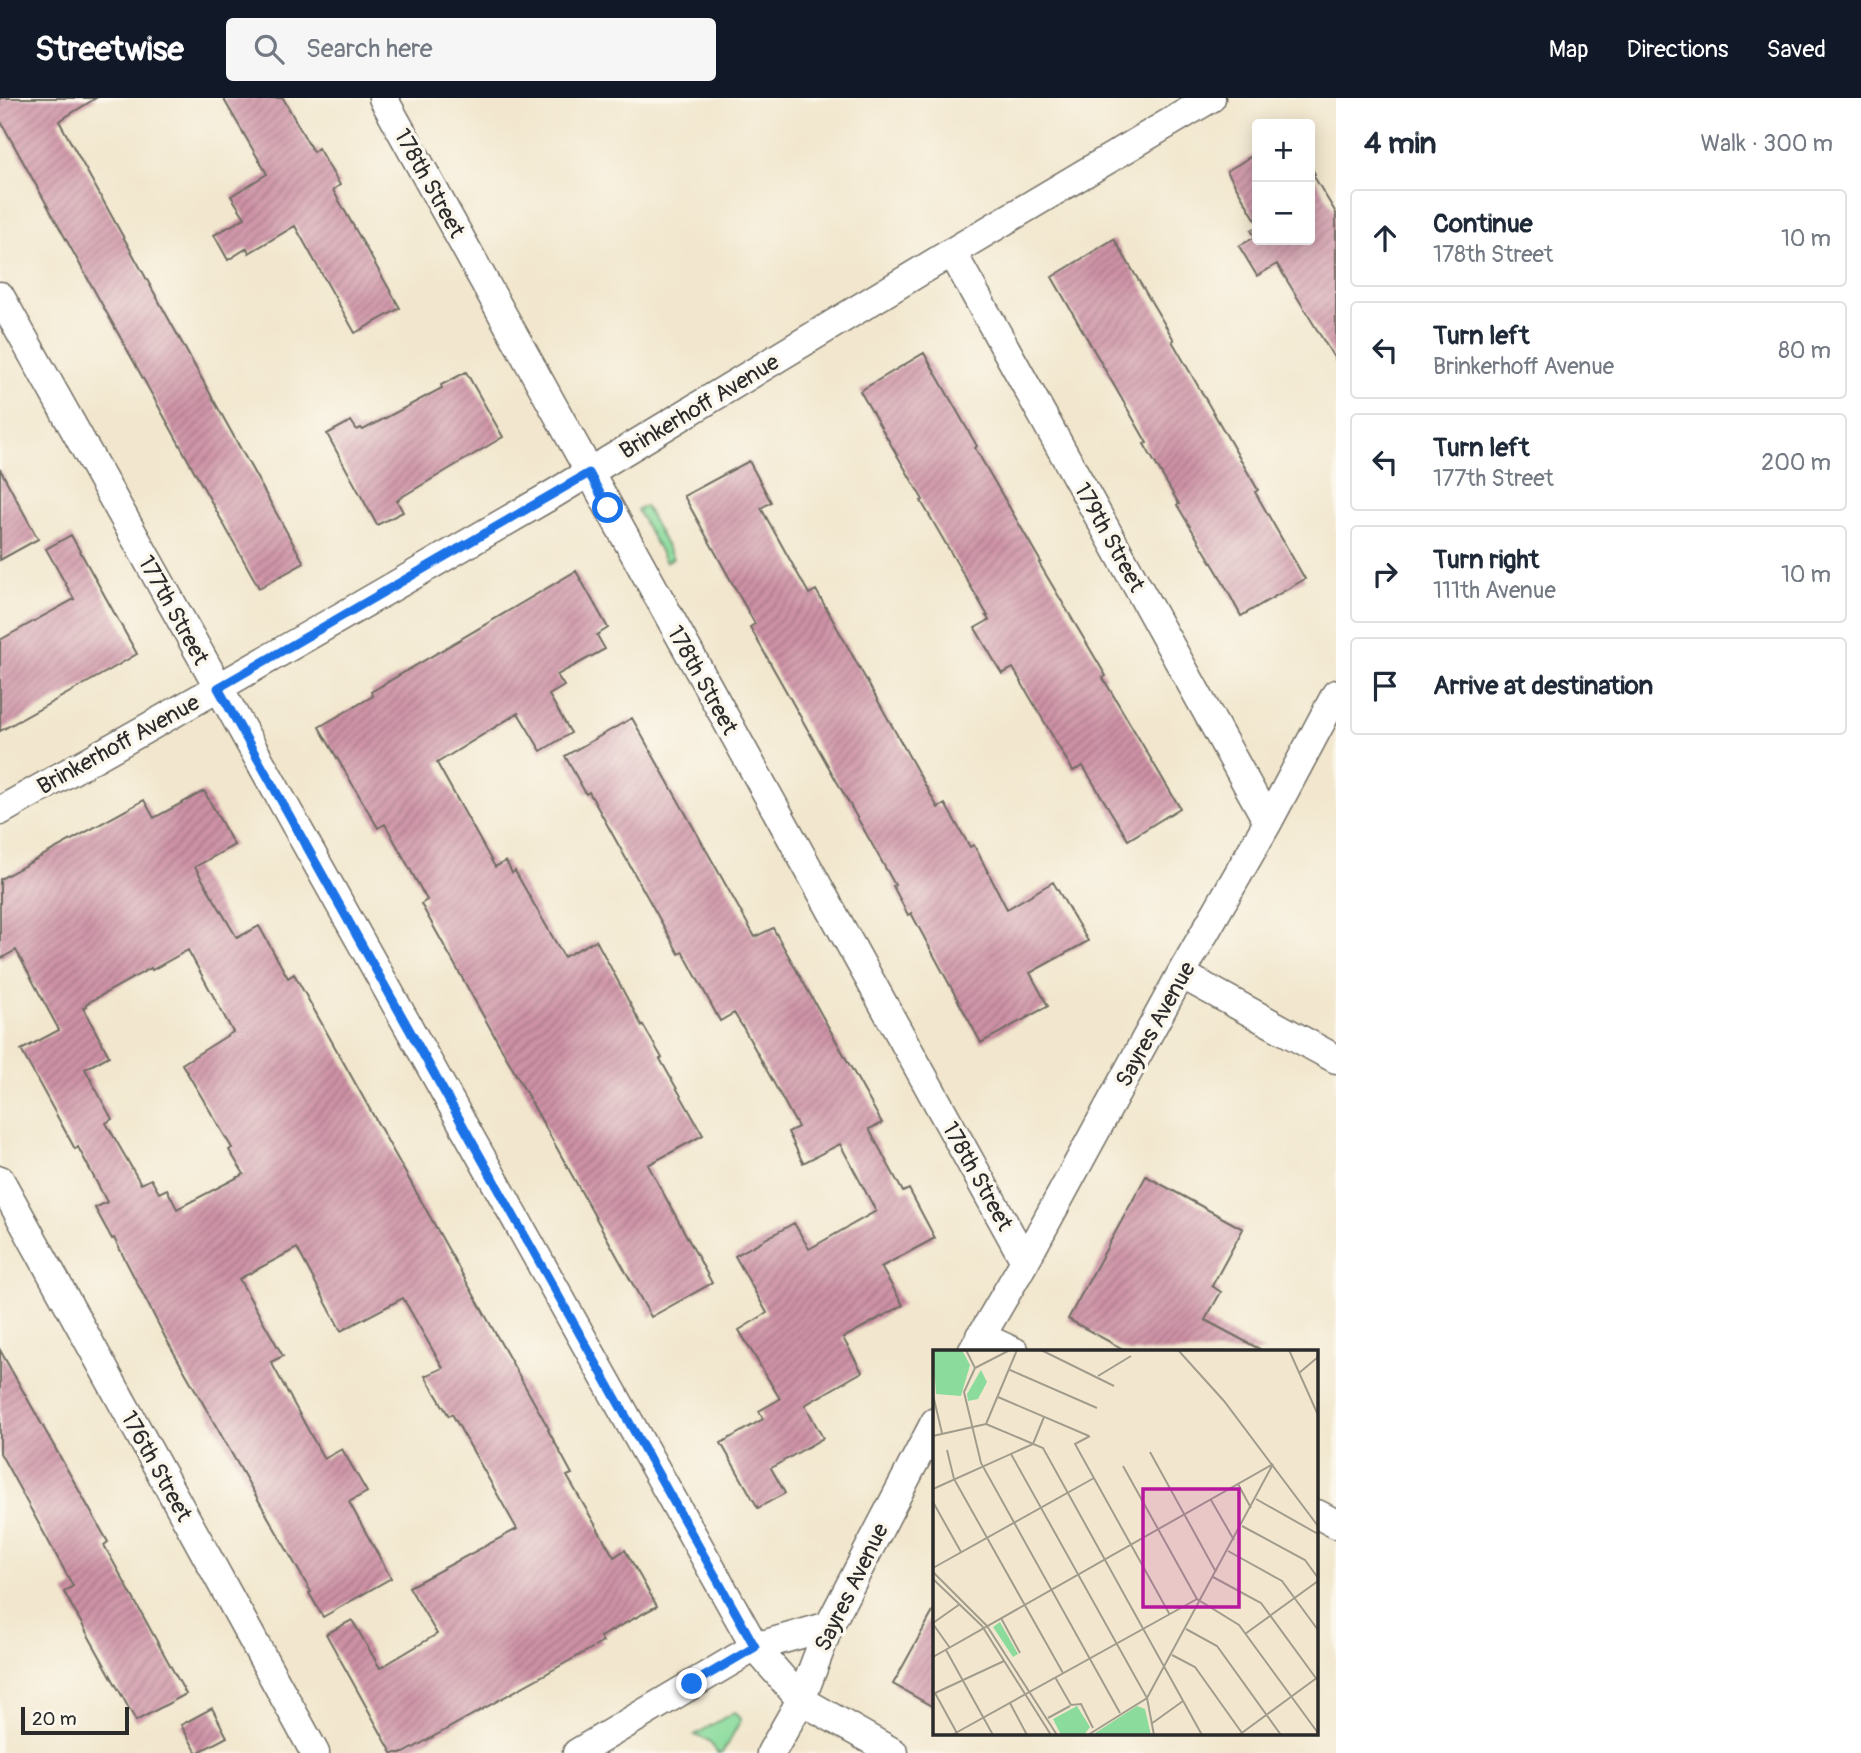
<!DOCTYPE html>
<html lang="en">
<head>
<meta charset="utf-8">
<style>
	:root { --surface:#fff; --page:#f6f6f7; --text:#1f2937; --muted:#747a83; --line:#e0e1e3; --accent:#111827 }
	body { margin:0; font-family:Pangolin,sans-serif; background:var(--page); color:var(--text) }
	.controls { position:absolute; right:21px; top:21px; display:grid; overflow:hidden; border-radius:7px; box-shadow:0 4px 18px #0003 }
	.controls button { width:63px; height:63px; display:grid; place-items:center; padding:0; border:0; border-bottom:2px solid var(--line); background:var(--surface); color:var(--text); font:35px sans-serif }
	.scale { position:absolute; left:21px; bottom:18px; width:108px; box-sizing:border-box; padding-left:7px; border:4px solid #2b2b2b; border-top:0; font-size:19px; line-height:24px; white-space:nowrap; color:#2b2b2b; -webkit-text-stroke:5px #fbf7ec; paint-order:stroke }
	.stop { position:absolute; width:21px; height:21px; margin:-16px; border:5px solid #1a73e8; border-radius:50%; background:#fff }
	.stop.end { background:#1a73e8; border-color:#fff; box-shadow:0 2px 7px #0008 }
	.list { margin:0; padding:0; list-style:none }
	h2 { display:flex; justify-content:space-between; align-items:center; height:91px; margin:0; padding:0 28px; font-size:30px }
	h2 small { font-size:23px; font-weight:400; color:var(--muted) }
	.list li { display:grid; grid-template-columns:46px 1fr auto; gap:21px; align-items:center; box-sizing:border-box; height:98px; margin:0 14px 14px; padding:0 14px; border:2px solid var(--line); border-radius:7px }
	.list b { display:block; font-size:26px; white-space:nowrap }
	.list p { margin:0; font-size:23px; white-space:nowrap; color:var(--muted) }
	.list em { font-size:23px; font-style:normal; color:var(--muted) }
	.icon { flex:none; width:38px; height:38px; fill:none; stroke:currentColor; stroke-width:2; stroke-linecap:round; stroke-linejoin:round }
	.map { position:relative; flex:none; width:1336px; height:1655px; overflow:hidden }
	header { display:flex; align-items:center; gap:42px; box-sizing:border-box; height:98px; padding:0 35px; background:var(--accent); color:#fff }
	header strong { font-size:33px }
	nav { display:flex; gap:38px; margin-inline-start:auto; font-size:24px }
	.search { width:490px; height:63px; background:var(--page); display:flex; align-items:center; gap:18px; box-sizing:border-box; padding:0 24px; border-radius:7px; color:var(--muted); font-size:26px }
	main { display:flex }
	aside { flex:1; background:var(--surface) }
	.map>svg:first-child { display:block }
	.green { fill:#8adb9c; stroke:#5a8364; stroke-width:2 }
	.building { fill:url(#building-hatch); fill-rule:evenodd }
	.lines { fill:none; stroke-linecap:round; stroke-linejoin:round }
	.street-casing { stroke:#716d64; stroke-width:31 }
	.street { stroke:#fff; stroke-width:28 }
	.route { stroke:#1a73e8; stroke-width:9 }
	.labels { text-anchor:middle; stroke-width:7; stroke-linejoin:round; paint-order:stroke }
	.street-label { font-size:23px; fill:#2b2b2b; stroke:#fbf7ec }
	.inset-road { fill:none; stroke:#a29c8d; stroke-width:2 }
	.view { fill:#b5179e; fill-opacity:0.15; stroke:#b5179e; stroke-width:3.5 }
	.inset-edge { fill:none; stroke:#2b2b2b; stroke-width:3.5 }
</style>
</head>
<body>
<header>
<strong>Streetwise</strong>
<div class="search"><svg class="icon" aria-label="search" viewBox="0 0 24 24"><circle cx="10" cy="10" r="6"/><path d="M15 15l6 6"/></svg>Search here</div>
<nav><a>Map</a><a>Directions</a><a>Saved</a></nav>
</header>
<main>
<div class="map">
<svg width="1336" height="1655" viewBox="0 0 1336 1655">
	<defs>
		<pattern id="building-hatch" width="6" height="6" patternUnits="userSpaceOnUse" patternTransform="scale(1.75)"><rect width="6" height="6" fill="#cd91a5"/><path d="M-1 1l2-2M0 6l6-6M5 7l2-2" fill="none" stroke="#a77787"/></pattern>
	</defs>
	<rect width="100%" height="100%" fill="#fbf7ec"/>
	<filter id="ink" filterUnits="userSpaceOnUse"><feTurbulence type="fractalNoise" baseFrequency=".0143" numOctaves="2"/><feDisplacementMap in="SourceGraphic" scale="14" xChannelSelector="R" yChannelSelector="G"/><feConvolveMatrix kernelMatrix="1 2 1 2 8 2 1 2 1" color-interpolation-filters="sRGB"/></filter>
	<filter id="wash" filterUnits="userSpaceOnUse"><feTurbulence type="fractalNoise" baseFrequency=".00686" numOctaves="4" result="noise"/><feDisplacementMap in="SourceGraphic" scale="28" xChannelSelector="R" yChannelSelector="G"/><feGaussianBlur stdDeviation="1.57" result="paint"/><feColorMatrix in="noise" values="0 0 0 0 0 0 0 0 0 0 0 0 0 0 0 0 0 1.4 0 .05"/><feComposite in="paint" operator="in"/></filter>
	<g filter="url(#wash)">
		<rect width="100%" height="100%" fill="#f2e7ce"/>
		<path class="green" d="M645 408 673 460 666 464 637 412Z
			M734 1614 741 1622 722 1655H717C713 1646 705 1640 695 1637Z"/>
		<g id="blocks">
			<path class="building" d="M0 0H96L59 23 304 465 259 490 0 22Z
				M223 0H283L313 54 318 50 340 87 333 92 400 210 355 235 295 128 249 155 247 150 228 162 214 137 245 120 231 98 267 76Z
				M1257 55V124L1227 73Z
				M1310 67 1315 76 1313 77 1336 115V263L1277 166 1257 178 1239 148 1255 139 1251 132 1257 129V142H1310Z
				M1114 141 1174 242 1172 243 1258 392 1255 394 1305 481 1241 518 1218 475 1177 407 1179 406 1144 346 1147 345 1052 179Z
				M924 255 977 348 975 350 1041 464 1039 465 1106 578 1103 580 1180 710 1128 742 1083 668 1073 673 1013 570 1002 576 975 530 989 522 986 518H988L954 460 921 403 923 402 860 293Z
				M466 274 503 339 400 400 397 403 403 414 377 427 327 336 351 323 357 332 361 330 363 332 442 290 441 287Z
				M749 363 771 404 761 410 809 496 816 492 938 710 945 706 970 749 974 747 1007 811 1053 784 1088 843 1030 875 1048 908 981 945 911 815 908 817 893 788 895 787 750 529 755 526 684 398Z
				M0 371 38 441 0 462Z
				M71 437 137 556 108 573 0 633V542L74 501 46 451Z
				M576 473 608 530 597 537 605 551 557 577 564 588 549 597 571 635 541 653 518 615 437 665 495 769 506 763 512 775 515 773 564 859 596 842 642 928 643 927 662 960 660 961 703 1037 648 1067 712 1185 651 1219 421 806 427 802 385 726 378 730 319 629 373 598 371 594Z
				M632 620 755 839 773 830 882 1025 869 1031 903 1094 909 1091 935 1140 881 1169 903 1207 843 1240 862 1274 805 1307 823 1340 771 1370 785 1395 758 1410 721 1345 763 1321 759 1313 780 1301 739 1232 767 1215 735 1158 794 1125 809 1151 876 1113 840 1046 803 1065 788 1034 798 1029 744 931 734 915 720 923 683 854 679 856 589 694 586 696 565 658Z
				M204 693 234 747 195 769 237 840 259 828 288 880 294 876 549 1331 548 1332 572 1376 567 1378 614 1459 625 1452 657 1508 600 1539 603 1544 404 1655H392L326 1536 352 1522 380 1570 437 1536 409 1489 517 1431 452 1316 449 1318 425 1278 443 1270 403 1200 341 1233 297 1150 239 1181 283 1258 271 1264 324 1361 342 1351 367 1394 349 1404 391 1480 323 1519 309 1495 311 1494 165 1239 114 1140 112 1141 95 1110 107 1104 78 1049 75 1051 21 952 59 932 16 852 0 861V781L144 702 154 720ZM188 852 233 934 182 966 232 1050 229 1052 244 1076 177 1111 167 1091 159 1095 151 1081 141 1086 106 1025 112 1021 85 971 109 958 83 910 87 908 86 906 151 870 152 872Z
				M1146 1078 1243 1131 1212 1188 1221 1194 1205 1222 1265 1254H1128L1068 1221Z
				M0 1252 108 1444 104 1447 186 1596 136 1623 64 1494 73 1488 0 1355Z
				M935 1510V1610L893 1586Z
				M212 1610 227 1639 197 1655 181 1627Z"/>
		</g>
	</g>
	<g filter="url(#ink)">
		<use href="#blocks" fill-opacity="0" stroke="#716d64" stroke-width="2"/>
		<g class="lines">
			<defs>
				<path id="street" d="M383 0 1025 1163
					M952 154 1268 724
					M0 198 755 1549 801 1602 894 1655
					M0 713 218 590 555 395 952 154 1211 0
					M1181 876 1336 961
					M0 1082 315 1655
					M980 1238 1015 1254
					M972 1254 1025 1163 1181 876 1268 724 1336 596
					M1317 1416 1336 1426
					M577 1655 755 1549 829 1528
					M771 1655 801 1602 829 1528 935 1324"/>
			</defs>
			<use href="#street" class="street-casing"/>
			<use href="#street" class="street"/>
		</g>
	</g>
	<g class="lines" filter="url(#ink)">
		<path class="route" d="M608 410 589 375 218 590 755 1549 692 1586"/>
	</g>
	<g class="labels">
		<g class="street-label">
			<text transform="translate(430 85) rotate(61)" y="8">178th Street</text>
			<text transform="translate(699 308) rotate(-31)" y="8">Brinkerhoff Avenue</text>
			<text transform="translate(1110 439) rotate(61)" y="8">179th Street</text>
			<text transform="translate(174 512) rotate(61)" y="8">177th Street</text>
			<text transform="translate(703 582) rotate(61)" y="8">178th Street</text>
			<text transform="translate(118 646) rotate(-29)" y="8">Brinkerhoff Avenue</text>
			<text transform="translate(1155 926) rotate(-61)" y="8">Sayres Avenue</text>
			<text transform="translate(978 1078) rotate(61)" y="8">178th Street</text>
			<text transform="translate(157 1368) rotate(61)" y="8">176th Street</text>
			<text transform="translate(851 1489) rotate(-64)" y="8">Sayres Avenue</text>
		</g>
	</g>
	<g transform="translate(933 1252)">
		<rect width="385" height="385" fill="#f2e7ce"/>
		<path d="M48 20 54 32 45 49 35 51 34 44Z" fill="#8adb9c"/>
		<path d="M0 0H29L37 15 28 46 3 44ZM67 272 85 304 80 307 60 277ZM144 356 157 377 151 385H128L120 369ZM204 356 212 359 218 385H159Z" fill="#8adb9c"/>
		<path class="inset-road" d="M33 0 42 18 31 42 48 113 187 363M108 0 181 36M245 0 291 51 385 176M356 0 385 65M42 18 77 0M77 20 164 58M366 23 385 7M165 26 198 6M0 45 9 83M65 47 156 86M53 74 110 98 269 385M53 74 84 0M0 86 53 74M157 86 142 94 237 265M100 94 111 67M14 100 21 129 130 323M217 102 283 222M78 104 214 348 221 385M190 116 264 249 306 275 385 383M305 134 318 158M0 139 100 94M323 149 385 184M278 150 301 190M0 152 28 202M309 176 372 210 385 228M295 201 349 231 385 280M0 218 161 128M0 222 54 276 124 385M280 227 328 253 385 331M0 229 49 276 118 385M68 268 87 303M0 273 27 254M0 274 17 298M253 279 284 296 348 385M312 284 385 231M13 300 60 385M239 305 262 317 309 383M0 307 340 114M122 327 138 355 148 354 160 378M2 343 25 385M0 344 71 311M77 353 94 385M115 368 137 356M218 374 250 351M19 385 264 249M155 385 214 348 340 114M306 385 385 327"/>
		<path class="view" d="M210 139H306V257H210Z"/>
		<rect width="385" height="385" class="inset-edge"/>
	</g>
</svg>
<div class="controls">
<button>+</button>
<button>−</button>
</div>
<div class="scale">20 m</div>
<div class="stop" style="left:608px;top:410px"></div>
<div class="stop end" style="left:692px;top:1586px"></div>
</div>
<aside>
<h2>4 min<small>Walk · 300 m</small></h2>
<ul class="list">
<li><svg class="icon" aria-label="ahead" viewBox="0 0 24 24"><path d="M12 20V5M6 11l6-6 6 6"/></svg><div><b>Continue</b><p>178th Street</p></div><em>10 m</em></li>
<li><svg class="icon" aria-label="left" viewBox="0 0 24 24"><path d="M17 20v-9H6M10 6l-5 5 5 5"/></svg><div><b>Turn left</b><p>Brinkerhoff Avenue</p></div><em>80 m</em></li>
<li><svg class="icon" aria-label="left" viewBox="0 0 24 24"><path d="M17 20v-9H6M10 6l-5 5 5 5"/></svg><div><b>Turn left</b><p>177th Street</p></div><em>200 m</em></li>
<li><svg class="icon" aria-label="right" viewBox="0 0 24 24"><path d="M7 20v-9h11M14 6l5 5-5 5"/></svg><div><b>Turn right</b><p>111th Avenue</p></div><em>10 m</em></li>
<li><svg class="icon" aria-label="arrive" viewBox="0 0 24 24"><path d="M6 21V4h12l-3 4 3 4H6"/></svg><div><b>Arrive at destination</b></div></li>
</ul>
</aside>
</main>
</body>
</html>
